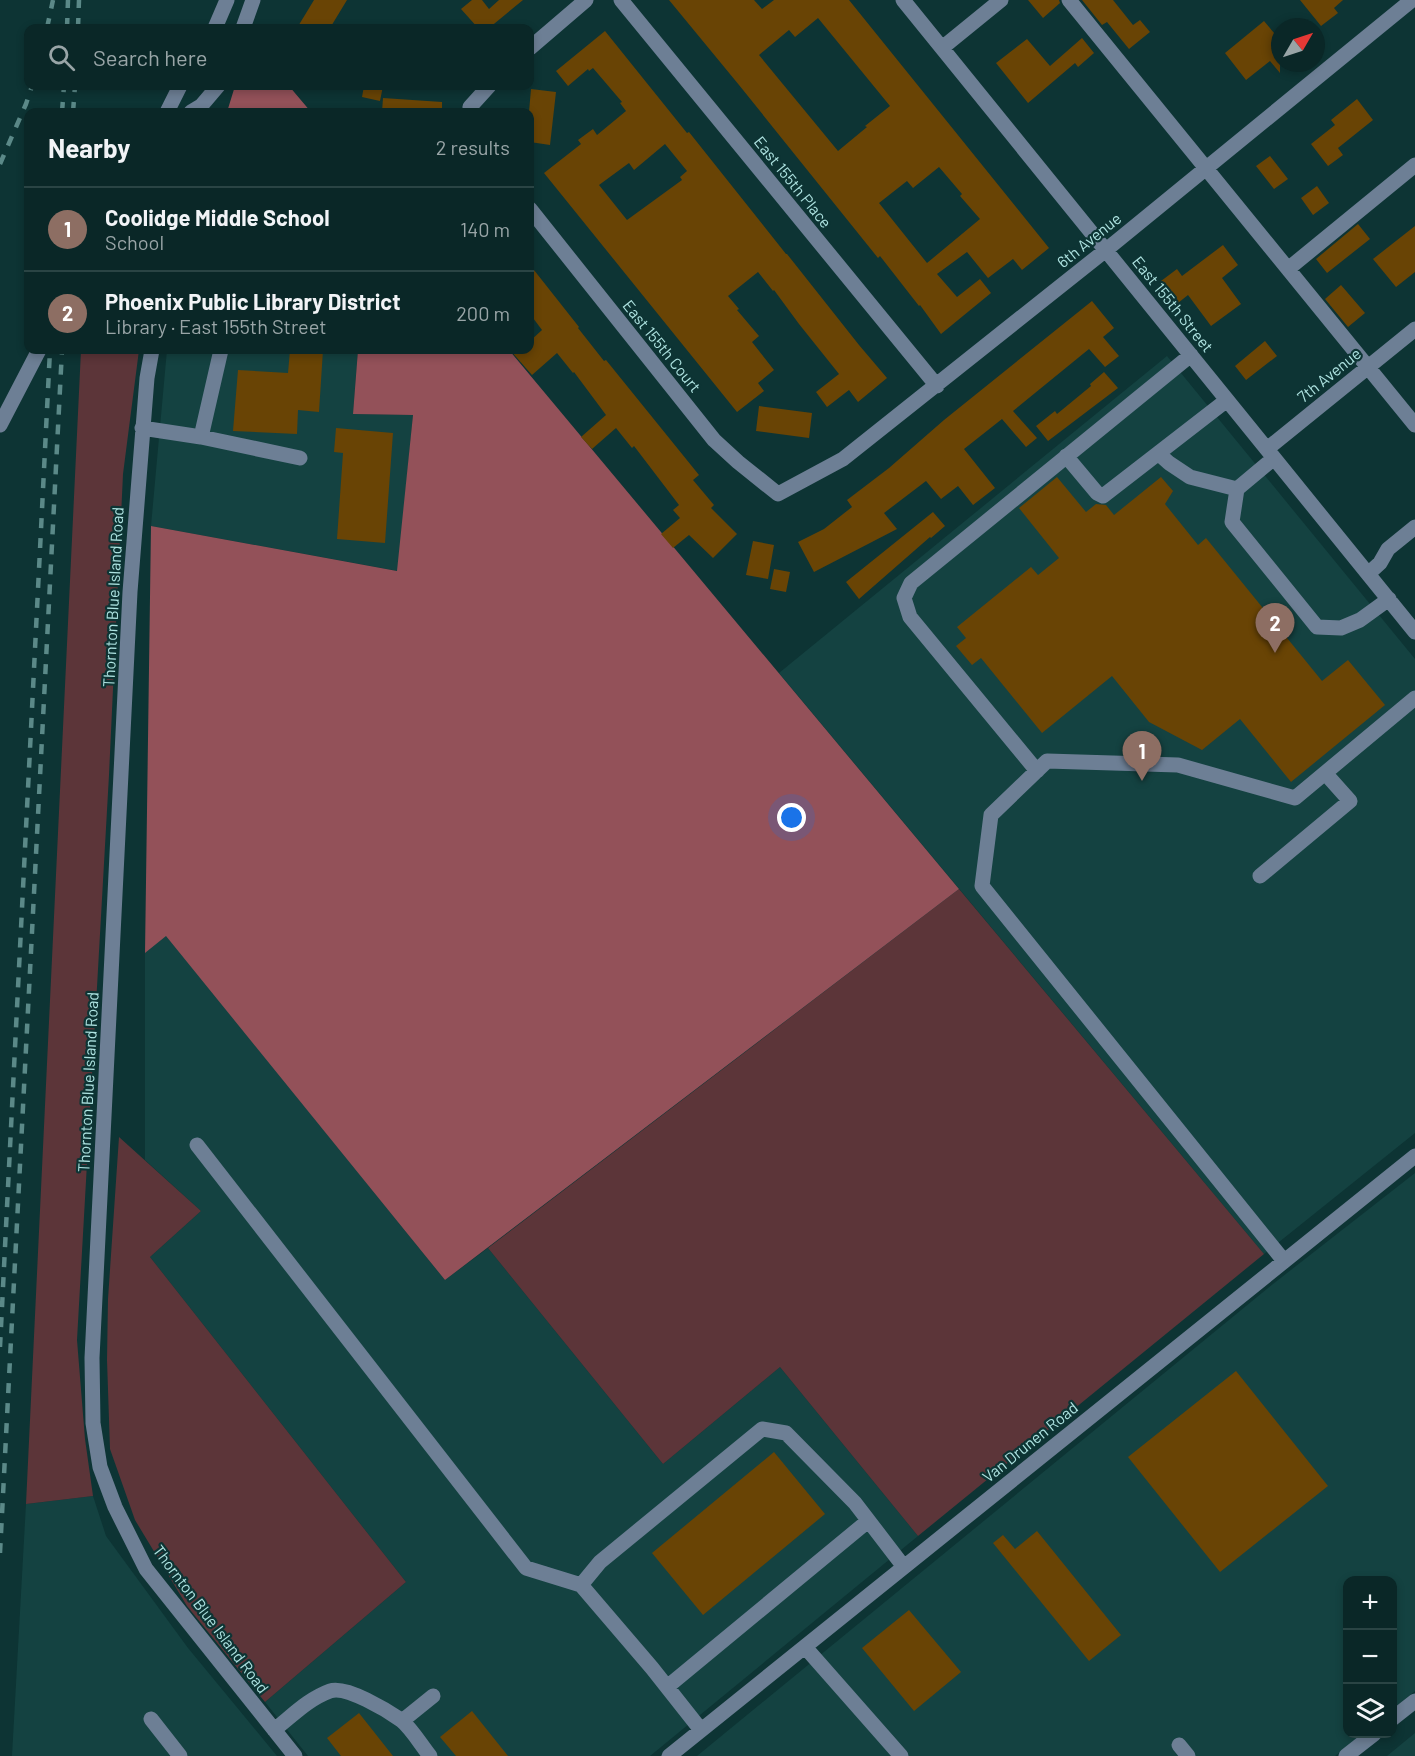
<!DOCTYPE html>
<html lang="en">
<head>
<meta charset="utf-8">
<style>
	:root { --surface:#0a2727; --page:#132f2f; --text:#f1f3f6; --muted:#99a5a7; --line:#2a4444; --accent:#bca0f2 }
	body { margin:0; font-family:Barlow,sans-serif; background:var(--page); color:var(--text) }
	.controls { position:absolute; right:18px; bottom:18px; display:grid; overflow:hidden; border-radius:12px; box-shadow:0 3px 9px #0003 }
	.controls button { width:54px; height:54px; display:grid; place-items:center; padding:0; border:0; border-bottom:2px solid var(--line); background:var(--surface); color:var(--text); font:30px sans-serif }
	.compass { position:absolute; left:1271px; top:18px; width:54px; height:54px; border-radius:50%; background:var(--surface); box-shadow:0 3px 9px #0003; rotate:51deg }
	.you { position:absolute; left:792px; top:818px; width:21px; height:21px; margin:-15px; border:4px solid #fff; border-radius:50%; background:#1a73e8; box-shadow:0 0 0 9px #1a73e833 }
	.badge { display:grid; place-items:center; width:39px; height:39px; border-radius:50%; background:var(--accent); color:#fff; font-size:20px; font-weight:700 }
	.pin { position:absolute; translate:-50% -50px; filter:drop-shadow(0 2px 3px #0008) }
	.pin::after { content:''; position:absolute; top:32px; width:21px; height:18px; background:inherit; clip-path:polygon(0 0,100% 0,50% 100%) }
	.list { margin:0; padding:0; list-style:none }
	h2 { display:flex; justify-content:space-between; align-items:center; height:78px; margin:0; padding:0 24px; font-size:26px }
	h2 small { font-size:20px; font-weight:400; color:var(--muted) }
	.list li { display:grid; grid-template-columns:39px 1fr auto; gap:18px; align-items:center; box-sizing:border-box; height:84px; padding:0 24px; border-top:2px solid var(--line) }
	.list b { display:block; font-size:22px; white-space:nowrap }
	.list p { margin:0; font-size:20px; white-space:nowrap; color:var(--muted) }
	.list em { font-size:20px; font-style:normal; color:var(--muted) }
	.icon { flex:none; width:33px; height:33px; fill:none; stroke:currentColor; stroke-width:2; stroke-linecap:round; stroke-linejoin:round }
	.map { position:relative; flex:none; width:1415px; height:1756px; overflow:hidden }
	.search { position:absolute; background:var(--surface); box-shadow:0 3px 9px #0003; left:24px; top:24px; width:510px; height:66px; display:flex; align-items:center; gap:15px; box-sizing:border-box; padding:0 21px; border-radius:12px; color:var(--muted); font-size:22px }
	.panel { position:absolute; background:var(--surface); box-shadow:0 3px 9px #0003; left:24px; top:108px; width:510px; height:246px; border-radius:12px }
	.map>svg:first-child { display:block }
	.built { fill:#144241 }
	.green { fill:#5c3539 }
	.forest { fill:#935159 }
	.building { fill:#694405; fill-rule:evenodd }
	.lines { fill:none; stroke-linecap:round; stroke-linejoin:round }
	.minor { stroke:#6d7f95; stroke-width:15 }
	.rail { stroke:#5b8988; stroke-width:4.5; stroke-dasharray:10 10; stroke-linecap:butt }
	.labels { text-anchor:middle; stroke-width:4.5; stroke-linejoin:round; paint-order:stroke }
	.street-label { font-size:16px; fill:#aee3e1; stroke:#0d3434 }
</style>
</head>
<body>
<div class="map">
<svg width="1415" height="1756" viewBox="0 0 1415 1756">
	<rect width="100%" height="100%" fill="#0d3434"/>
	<path class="built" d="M167 350H358L353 414 413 415 398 571 151 526Z
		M1167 356 1415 659V1133L1264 1254 779 673Z
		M166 935 445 1280 488 1248 663 1464 780 1367 918 1536 650 1756H308L265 1702 406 1582 150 1257 201 1211 145 1160V953Z
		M1415 1173V1691L1393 1709 1392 1580H1348V1734H1363L1335 1756H697L1273 1284Z
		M93 1496 106 1536 188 1648 277 1756H12L26 1504Z
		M1415 1733V1756H1387Z"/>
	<path class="green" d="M81 350H139L123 474 109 775 77 1340 85 1439 93 1496 26 1504Z
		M959 889 1264 1254 918 1536 780 1367 663 1464 488 1248Z
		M119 1137 201 1211 150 1257 406 1582 265 1702 187 1606 135 1520 110 1449 107 1360 108 1299Z"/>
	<path class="forest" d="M235 86H289L311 112H227Z
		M358 350H509L959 889 445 1280 166 936 145 953 151 526 397 571 413 415 353 414Z"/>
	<path class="building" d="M314 0H347L330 28H297Z
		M472 0H482L489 9 499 0H523L489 28H478L461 9Z
		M669 0H754L762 9 774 0H849L1049 248 1022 270 1013 259 988 278 967 252 937 274 957 297 980 279 991 293 941 334 920 305 919 306 880 256 878 258 739 85ZM818 18 890 106 865 126 867 127 838 151 759 55 789 30 795 37ZM939 167 962 194 960 196 980 219 927 263 879 203 907 181 913 188Z
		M1028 0H1059L1060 3 1043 18Z
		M1082 0H1113L1133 25 1140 20 1150 32 1129 49 1107 22 1102 25Z
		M1300 0H1343L1334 8 1338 13 1321 26Z
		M1264 21 1280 40V73L1270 61 1246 80 1225 53Z
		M605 31 687 133 689 132 786 254H787L859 345 887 378 858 402 849 390 827 407 816 392 839 374 799 324 774 290 773 291 758 272 728 296 739 309 737 310 759 336 752 342 774 370 758 383 764 391 737 412 544 173 581 144 578 140 593 129 597 135 626 111 620 103 622 102 593 68 589 71 588 69 568 86 556 71ZM665 144 687 171 680 177 682 180 627 220 599 185 629 163 634 170Z
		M1082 38 1094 53 1078 67 1075 63 1028 103 996 63 1027 39 1050 66Z
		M364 86H383L380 101 362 97Z
		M531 89 556 92 550 145 530 142 529 112Z
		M383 98 442 102V112H382Z
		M1357 99 1373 120 1338 148 1343 155 1328 166 1311 144 1335 125 1331 120Z
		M1270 156 1288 179 1274 189 1256 166Z
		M1317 186 1329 203 1313 215 1301 198Z
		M1358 224 1370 239 1327 273 1316 259Z
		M1415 226V272L1396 287 1373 259Z
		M1223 245 1238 265 1222 278 1241 304 1211 326 1188 295 1178 303 1161 281 1177 269 1182 276Z
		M530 265 579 327 578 328 604 361 606 360 699 475 693 480 714 505 711 508 737 534 713 558 689 535 673 548 661 534 680 518 673 510 679 505 634 446 632 448 616 428 592 449 581 437 606 415 574 372 573 373 557 353 532 375 510 350H530V341L542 330 530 314Z
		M1341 285 1365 313 1348 327 1325 299Z
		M1092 301 1114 328 1103 337 1119 356 1105 367 1089 349 1013 411 1037 438 1026 447 1002 419 964 449 995 488 973 505 958 486 941 499 926 481 884 513 897 529 814 572 798 542 824 529 852 507 847 500 889 468 944 420Z
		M1265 341 1277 356 1246 380 1235 366Z
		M290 350H323L319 412 298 410 297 434 233 431 238 370 288 373Z
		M1104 372 1118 388 1048 441 1036 426 1055 411 1057 414 1091 386 1090 384Z
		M759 406 812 413 809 438 756 431Z
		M336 428 393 433 385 543 337 539 343 453 334 452Z
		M1057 477 1086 512 1096 504 1106 505 1114 515 1161 477 1173 491 1165 504 1198 545 1206 538 1322 681 1348 660 1385 705 1291 782 1240 719 1202 750 1149 722 1112 676 1042 733 981 658 972 665 956 646 966 638 957 627 1031 567 1038 575 1059 558 1019 508Z
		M933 512 945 526 931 538 930 537 859 599 846 582Z
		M753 541 774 545 768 579 746 575Z
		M774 569 790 572 786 592 770 589Z
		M1236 1371 1328 1486 1220 1572 1128 1457Z
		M774 1452 825 1514 703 1615 652 1553Z
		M1037 1531 1121 1635 1089 1661 993 1543 1003 1535 1015 1549Z
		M909 1610 961 1672 914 1711 862 1648Z
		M472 1711 508 1756H456L440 1737Z
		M359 1713 393 1756H341L327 1738Z"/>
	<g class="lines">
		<path class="minor" d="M621 0 937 386
			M903 0 1415 632
			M1069 0 1415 425
			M215 28 227 0
			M243 28 253 0
			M530 48 586 0
			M942 48 1001 0
			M167 112 180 86
			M191 112 201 106 218 86
			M472 112 470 107 489 86
			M530 209 714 440 738 462 778 494 843 459 1106 250 1412 0
			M1288 269 1415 165
			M152 350 147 378 130 592 92 1358 93 1423 100 1467 115 1507 146 1569 295 1756
			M0 425 39 350
			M142 428 201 437 300 458
			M201 437 221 350
			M1267 449 1415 329
			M1159 454 1169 463 1190 477 1237 489
			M1066 456 1097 493 1103 496 1227 400
			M1274 458 1237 489 1232 522 1317 627 1341 628 1360 620 1389 599
			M1368 574 1380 563 1388 549 1415 527
			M1037 771 910 617 904 598 911 583 1191 355
			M1260 876 1350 801 1325 773
			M197 1145 526 1568 581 1585
			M1284 1261 982 886 991 815 1047 761 1178 765 1295 798 1415 698
			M805 1647 901 1756
			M667 1687 868 1521
			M151 1719 180 1756
			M1392 1719 1415 1701
			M402 1721 433 1696
			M274 1730C292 1716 308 1699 330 1691 346 1685 388 1711 401 1720 412 1729 421 1745 430 1756
			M701 1730 652 1668 581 1585 600 1562 762 1429 786 1433 855 1503 904 1567
			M1179 1745 1188 1756
			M669 1756 1415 1156
			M1346 1756 1374 1734"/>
		<path class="rail" d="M47 28 53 0
			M67 28 68 0
			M78 28 79 0
			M62 112 64 86
			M73 112 75 86
			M0 164 26 104 32 86
			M0 1347 50 350
			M0 1553 62 350"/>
	</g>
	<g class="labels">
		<g class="street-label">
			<text transform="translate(793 182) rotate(51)" y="6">East 155th Place</text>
			<text transform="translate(1089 240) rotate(-39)" y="6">6th Avenue</text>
			<text transform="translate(1173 304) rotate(51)" y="6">East 155th Street</text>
			<text transform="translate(662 346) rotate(51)" y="6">East 155th Court</text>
			<text transform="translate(1329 375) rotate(-39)" y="6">7th Avenue</text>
			<text transform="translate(113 597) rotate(-87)" y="6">Thornton Blue Island Road</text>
			<text transform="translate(88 1082) rotate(-87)" y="6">Thornton Blue Island Road</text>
			<text transform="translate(1030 1442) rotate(-39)" y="6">Van Drunen Road</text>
			<text transform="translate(211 1619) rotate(53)" y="6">Thornton Blue Island Road</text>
		</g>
	</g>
</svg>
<div class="controls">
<button>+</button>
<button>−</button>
<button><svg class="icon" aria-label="layers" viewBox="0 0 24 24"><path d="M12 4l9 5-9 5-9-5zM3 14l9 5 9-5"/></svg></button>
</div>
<svg class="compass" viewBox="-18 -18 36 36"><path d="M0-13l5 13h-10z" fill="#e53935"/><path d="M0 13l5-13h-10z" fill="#99a5a7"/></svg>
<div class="you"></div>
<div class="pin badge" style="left:1142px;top:781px;background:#8d6e63">1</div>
<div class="pin badge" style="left:1275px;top:653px;background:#8d6e63">2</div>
<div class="search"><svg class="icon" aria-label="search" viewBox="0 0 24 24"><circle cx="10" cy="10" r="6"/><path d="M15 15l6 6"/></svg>Search here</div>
<section class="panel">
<h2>Nearby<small>2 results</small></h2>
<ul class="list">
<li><span class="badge" style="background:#8d6e63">1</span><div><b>Coolidge Middle School</b><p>School</p></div><em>140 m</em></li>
<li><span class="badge" style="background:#8d6e63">2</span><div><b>Phoenix Public Library District</b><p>Library · East 155th Street</p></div><em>200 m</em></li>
</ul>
</section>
</div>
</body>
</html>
